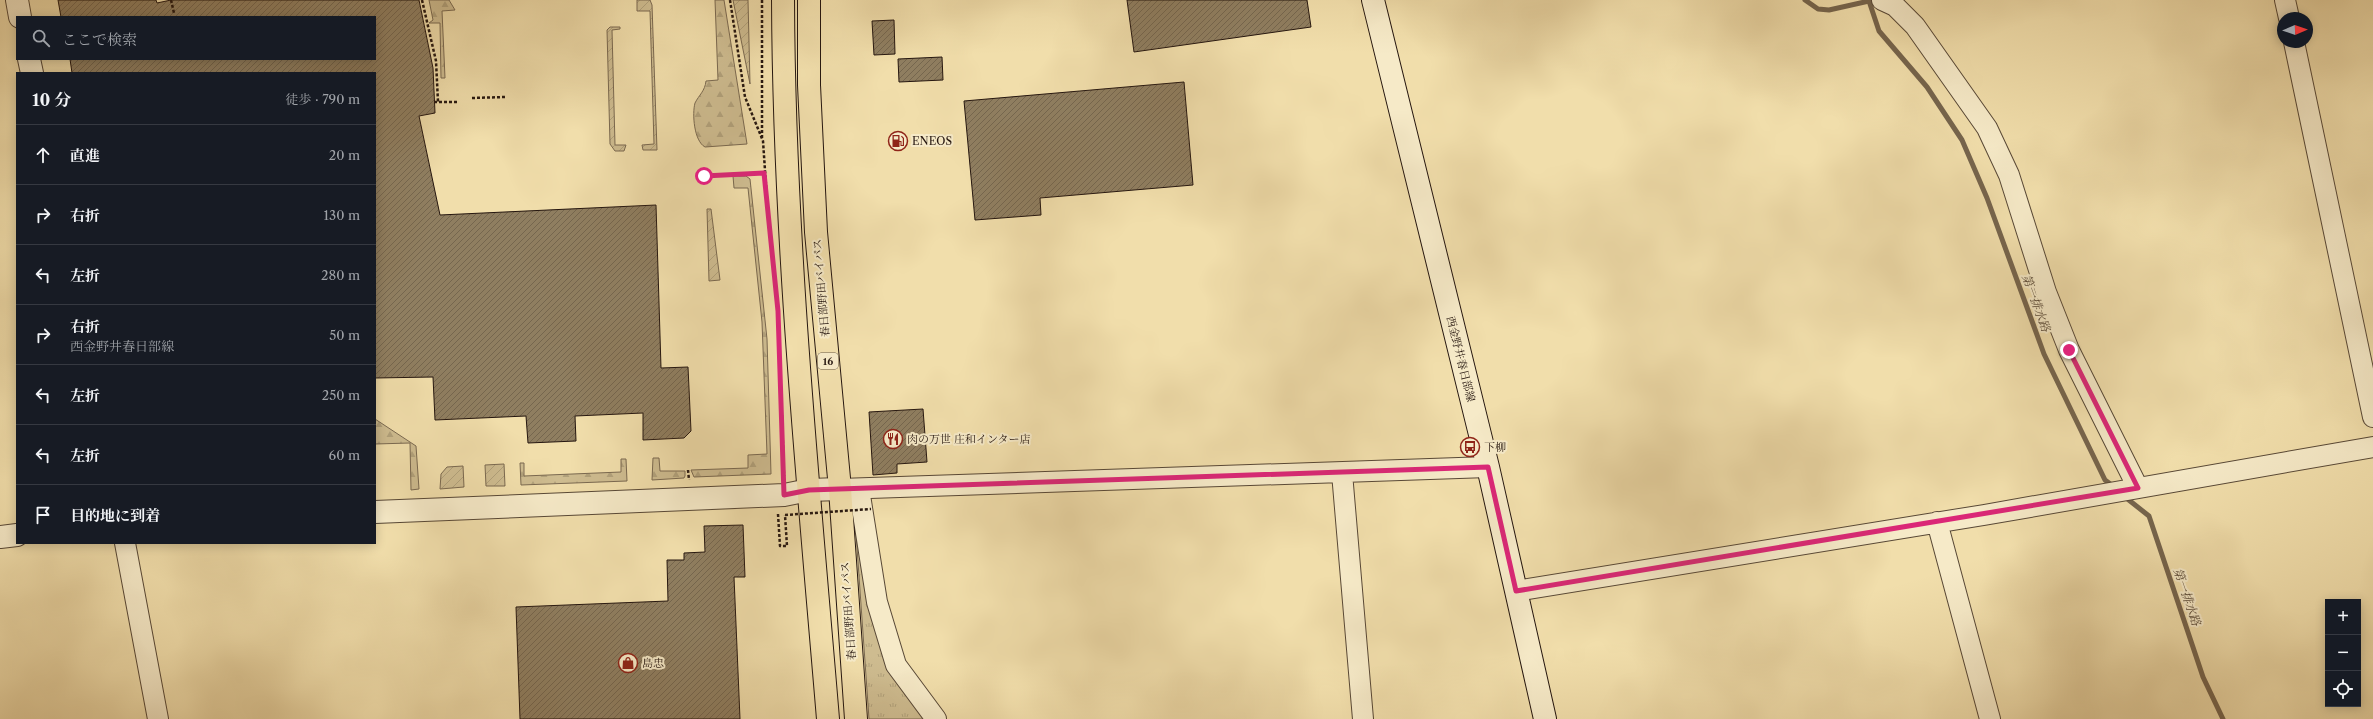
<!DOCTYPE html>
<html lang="ja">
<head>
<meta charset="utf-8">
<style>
	:root { --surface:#171b24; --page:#242831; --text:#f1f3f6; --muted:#9ea1a6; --line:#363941 }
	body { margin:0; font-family:"Libre Caslon Text","Noto Serif JP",serif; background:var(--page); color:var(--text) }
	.controls { position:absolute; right:12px; bottom:12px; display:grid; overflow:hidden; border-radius:0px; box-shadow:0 2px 10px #0003 }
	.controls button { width:36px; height:36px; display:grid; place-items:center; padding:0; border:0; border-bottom:1px solid var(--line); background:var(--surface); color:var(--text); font:20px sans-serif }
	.compass { position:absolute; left:2277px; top:12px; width:36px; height:36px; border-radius:50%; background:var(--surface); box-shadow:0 2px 10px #0003; rotate:88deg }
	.stop { position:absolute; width:12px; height:12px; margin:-9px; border:3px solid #db2777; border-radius:50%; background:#fff }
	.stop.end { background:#db2777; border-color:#fff; box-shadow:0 1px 4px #0008 }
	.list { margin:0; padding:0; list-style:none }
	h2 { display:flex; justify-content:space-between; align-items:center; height:52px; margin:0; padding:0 16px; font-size:17px }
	h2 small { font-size:13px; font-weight:400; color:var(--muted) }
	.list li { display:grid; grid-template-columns:26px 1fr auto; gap:12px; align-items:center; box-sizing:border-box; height:60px; padding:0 16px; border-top:1px solid var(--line) }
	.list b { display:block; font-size:15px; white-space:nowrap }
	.list p { margin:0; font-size:13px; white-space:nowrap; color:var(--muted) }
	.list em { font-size:13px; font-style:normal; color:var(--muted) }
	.icon { flex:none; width:22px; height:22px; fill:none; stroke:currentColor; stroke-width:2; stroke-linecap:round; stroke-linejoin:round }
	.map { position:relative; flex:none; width:2373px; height:719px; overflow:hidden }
	.search { position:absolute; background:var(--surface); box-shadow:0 2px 10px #0003; left:16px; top:16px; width:360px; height:44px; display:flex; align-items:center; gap:10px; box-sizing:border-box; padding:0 14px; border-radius:0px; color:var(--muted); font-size:15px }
	.panel { position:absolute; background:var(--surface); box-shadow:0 2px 10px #0003; left:16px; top:72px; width:360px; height:472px; border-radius:0px }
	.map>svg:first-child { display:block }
	.grass { fill:url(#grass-tufts); stroke:#7a6950 }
	.forest { fill:url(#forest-firs); stroke:#7a6950 }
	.garden { fill:url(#garden-furrows); stroke:#7a6950 }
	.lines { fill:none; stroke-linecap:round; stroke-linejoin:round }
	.stream { stroke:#76654d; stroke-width:5 }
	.building { fill:url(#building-hatch); stroke:#25160f }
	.minor-casing { stroke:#584836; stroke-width:22 }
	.tertiary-casing { stroke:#584836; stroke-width:24 }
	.secondary-casing { stroke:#25160f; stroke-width:24 }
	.trunk-casing { stroke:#25160f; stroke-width:24 }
	.path { stroke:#25160f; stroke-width:2.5; stroke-dasharray:3 2; stroke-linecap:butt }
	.minor { stroke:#f6eac8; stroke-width:20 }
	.tertiary { stroke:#f6eac8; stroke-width:22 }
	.secondary { stroke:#f6eac8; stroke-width:22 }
	.trunk { stroke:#f1deab; stroke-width:22 }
	.path-bridge { stroke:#25160f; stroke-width:2.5; stroke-dasharray:3 2; stroke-linecap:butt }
	.route { stroke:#db2777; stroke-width:5 }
	.labels { text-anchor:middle; stroke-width:4; stroke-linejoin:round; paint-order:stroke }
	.shield { fill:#f6eac8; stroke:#645646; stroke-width:1 }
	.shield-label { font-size:10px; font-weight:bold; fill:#25160f }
	.poi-label { font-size:11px; fill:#25160f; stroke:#f6eac8; text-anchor:start }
	.street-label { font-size:11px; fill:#25160f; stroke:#f6eac8 }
	.water-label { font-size:12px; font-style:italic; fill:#5b4b38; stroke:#f6eac8 }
</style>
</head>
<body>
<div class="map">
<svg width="2373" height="719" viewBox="0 0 2373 719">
	<defs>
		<pattern id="grass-tufts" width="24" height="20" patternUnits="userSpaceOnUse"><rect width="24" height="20" fill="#cebc90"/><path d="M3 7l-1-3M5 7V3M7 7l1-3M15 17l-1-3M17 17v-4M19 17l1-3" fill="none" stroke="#b1a17b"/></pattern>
		<pattern id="forest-firs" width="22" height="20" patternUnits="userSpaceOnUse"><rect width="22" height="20" fill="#cebc90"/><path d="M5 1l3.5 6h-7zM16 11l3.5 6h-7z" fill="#b1a17b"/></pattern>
		<pattern id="garden-furrows" width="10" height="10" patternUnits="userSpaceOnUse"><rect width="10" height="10" fill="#cebc90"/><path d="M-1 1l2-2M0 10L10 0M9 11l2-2" fill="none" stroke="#b1a17b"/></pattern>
		<pattern id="building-hatch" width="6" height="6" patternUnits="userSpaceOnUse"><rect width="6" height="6" fill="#8f7e60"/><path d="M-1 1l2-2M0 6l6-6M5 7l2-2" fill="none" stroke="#75664e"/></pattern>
	</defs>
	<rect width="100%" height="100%" fill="#f1deab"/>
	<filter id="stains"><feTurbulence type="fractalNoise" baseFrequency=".005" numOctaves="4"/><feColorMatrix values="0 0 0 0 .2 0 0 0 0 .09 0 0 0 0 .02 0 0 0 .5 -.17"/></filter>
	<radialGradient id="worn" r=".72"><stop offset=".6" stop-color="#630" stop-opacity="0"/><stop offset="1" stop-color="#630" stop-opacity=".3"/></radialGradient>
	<path class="grass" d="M855 519 879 615 937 719H869Z"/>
	<path class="forest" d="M429 0H449L455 10 442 11 445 78H441L440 23H429L433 20Z
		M715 0H724L747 144 705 147C694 141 692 114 695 103 699 95 705 91 706 81L718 80Z
		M733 176H746L750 179 767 339 771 474 694 477 691 470 748 468V455L767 454 762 322 748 188H734Z
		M375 419 416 446 419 489 411 490 410 443 375 444Z
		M653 458H659L660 471H685V476L684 478 652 480Z
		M621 459H626L627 481 521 485 520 463H524V476L621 472Z"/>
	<path class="garden" d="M637 0H650L652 5 657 150H643L642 145 654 144 650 11H637Z
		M733 0H748L750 84Z
		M610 27H620V29L612 30 615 145H626L624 151H615L610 144 607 30Z
		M707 209H711L720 280 709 281Z
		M504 464 505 486H486L485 465Z
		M463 466 464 487 440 489 441 474 447 467Z"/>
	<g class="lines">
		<path class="stream" d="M1805 0 1818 9 1829 10 1869 1 1879 31 1927 87 1962 140 1987 198 2044 354 2105 480 2113 486
			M2125 497 2149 516 2203 677 2223 719"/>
	</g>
	<path class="building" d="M58 0H156L157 3 171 0H419L433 68 435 113 419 116 440 215 656 205 661 368 688 367 691 431 684 438 643 440V413L575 416 576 441 528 443 526 416 435 420 433 377 375 378V73H72L70 59H375V17H61Z
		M1127 0H1307L1311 27 1134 52Z
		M894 20 895 54 874 55 872 21Z
		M942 57 943 80 899 82 898 59Z
		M1184 82 1193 185 1040 198 1041 215 975 220 964 101Z
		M923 409 927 462 897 464V473L873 475 869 412Z
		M743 525 745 577H734L740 719H520L516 607 668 601 667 560H684V553L705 552 704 526Z"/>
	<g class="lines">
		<defs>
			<path id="minor" d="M1882 0 1895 6 1915 26 1987 128 2009 175 2046 292 2069 350 2138 488
				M2285 0 2289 18
				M2294 42 2373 417
				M1342 473 1363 719
				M840 489 1488 467
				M859 489 877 602 896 665 936 719
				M1937 522 1990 719
				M125 543 158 719
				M1516 591 1984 515 2373 447"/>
			<path id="tertiary" d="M17 0 20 17
				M29 59 32 73
				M375 512 784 495 809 490 840 489
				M0 537 17 535"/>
			<path id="secondary" d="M1373 0 1488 467 1545 719"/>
			<path id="trunk" d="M783 0C784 240 808 480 828 719
				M809 0V85L816 232 840 489 856 719"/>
		</defs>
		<use href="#minor" class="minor-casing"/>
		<use href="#tertiary" class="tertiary-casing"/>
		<use href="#secondary" class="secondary-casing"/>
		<use href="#trunk" class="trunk-casing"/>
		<path class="path" d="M171 0 174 13
			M422 0 436 61 438 102
			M730 0 745 97 763 141 769 229
			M762 0V139
			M472 98 506 97
			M434 102H457
			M701 173 704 176 764 173
			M782 415 784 476
			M688 470 689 480
			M778 514 780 546H787L785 515"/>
		<use href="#minor" class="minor"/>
		<use href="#tertiary" class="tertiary"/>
		<use href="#secondary" class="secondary"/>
		<use href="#trunk" class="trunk"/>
		<path class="path-bridge" d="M785 515 871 509"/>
	</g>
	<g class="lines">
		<path class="route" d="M704 176 764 173 778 311 784 495 809 490 1488 467 1516 591 2138 488 2069 350"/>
	</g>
	<defs>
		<symbol id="fuel-ring" viewBox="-11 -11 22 22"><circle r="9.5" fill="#f6eac8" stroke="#8f2418" stroke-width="1.5"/><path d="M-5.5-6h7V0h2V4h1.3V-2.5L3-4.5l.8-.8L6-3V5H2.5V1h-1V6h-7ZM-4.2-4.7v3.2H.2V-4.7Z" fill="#8f2418"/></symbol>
		<symbol id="restaurant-ring" viewBox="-11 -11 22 22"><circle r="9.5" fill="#f6eac8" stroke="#8f2418" stroke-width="1.5"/><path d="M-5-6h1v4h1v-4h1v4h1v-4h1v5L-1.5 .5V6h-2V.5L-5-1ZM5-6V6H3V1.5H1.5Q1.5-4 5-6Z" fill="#8f2418"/></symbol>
		<symbol id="bus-ring" viewBox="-11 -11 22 22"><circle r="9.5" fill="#f6eac8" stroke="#8f2418" stroke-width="1.5"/><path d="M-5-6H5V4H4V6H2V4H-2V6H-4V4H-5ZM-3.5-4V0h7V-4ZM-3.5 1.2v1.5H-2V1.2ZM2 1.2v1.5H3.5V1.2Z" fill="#8f2418"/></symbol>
		<symbol id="shop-ring" viewBox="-11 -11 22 22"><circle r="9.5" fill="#f6eac8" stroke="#8f2418" stroke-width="1.5"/><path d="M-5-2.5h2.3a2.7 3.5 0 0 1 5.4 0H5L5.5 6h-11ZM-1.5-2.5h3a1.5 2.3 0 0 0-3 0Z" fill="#8f2418"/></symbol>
	</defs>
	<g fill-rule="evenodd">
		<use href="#fuel-ring" x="887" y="130" width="22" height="22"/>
		<use href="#restaurant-ring" x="882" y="428" width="22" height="22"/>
		<use href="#bus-ring" x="1459" y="436" width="22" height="22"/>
		<use href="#shop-ring" x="617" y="652" width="22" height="22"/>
	</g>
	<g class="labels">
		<rect class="shield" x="818" y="353" width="20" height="16" rx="3"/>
		<g class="shield-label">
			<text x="828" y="365">16</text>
		</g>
		<g class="poi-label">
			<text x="912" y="145">ENEOS</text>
			<text x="907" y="443">肉の万世 庄和インター店</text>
			<text x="1484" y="451">下柳</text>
			<text x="642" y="667">島忠</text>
		</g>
		<g class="street-label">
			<text transform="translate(821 288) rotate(-95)" y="4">春日部野田バイパス</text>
			<text transform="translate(1461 359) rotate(76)" y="4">西金野井春日部線</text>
			<text transform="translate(848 611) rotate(-94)" y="4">春日部野田バイパス</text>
		</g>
		<g class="water-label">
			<text transform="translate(2036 303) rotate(70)" y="4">第一排水路</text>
			<text transform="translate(2187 597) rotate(71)" y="4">第一排水路</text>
		</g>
	</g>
	<rect width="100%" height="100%" filter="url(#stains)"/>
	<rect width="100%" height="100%" fill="url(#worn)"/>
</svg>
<div class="controls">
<button>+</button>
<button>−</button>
<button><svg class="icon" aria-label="locate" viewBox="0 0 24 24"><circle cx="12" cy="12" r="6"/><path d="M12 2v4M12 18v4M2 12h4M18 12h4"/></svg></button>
</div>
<svg class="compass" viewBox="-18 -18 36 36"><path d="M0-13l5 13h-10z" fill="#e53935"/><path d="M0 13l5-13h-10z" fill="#9ea1a6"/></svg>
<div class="stop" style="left:704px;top:176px"></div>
<div class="stop end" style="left:2069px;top:350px"></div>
<div class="search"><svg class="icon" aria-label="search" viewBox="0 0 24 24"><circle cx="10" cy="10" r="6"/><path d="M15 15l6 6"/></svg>ここで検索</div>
<section class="panel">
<h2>10 分<small>徒歩 · 790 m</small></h2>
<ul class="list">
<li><svg class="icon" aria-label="ahead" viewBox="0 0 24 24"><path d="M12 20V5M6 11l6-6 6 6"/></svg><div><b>直進</b></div><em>20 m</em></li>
<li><svg class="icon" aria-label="right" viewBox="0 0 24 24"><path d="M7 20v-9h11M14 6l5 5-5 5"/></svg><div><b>右折</b></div><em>130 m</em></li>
<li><svg class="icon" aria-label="left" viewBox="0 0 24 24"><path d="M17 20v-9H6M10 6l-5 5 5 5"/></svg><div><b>左折</b></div><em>280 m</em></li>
<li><svg class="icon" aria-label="right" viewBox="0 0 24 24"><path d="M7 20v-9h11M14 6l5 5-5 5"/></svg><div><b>右折</b><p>西金野井春日部線</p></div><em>50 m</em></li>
<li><svg class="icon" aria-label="left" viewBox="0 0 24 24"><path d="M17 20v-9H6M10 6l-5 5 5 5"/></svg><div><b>左折</b></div><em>250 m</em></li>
<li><svg class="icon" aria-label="left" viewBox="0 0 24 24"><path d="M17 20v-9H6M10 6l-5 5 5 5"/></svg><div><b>左折</b></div><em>60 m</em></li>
<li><svg class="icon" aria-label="arrive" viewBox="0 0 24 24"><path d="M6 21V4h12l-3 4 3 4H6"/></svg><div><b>目的地に到着</b></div></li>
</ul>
</section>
</div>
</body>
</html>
